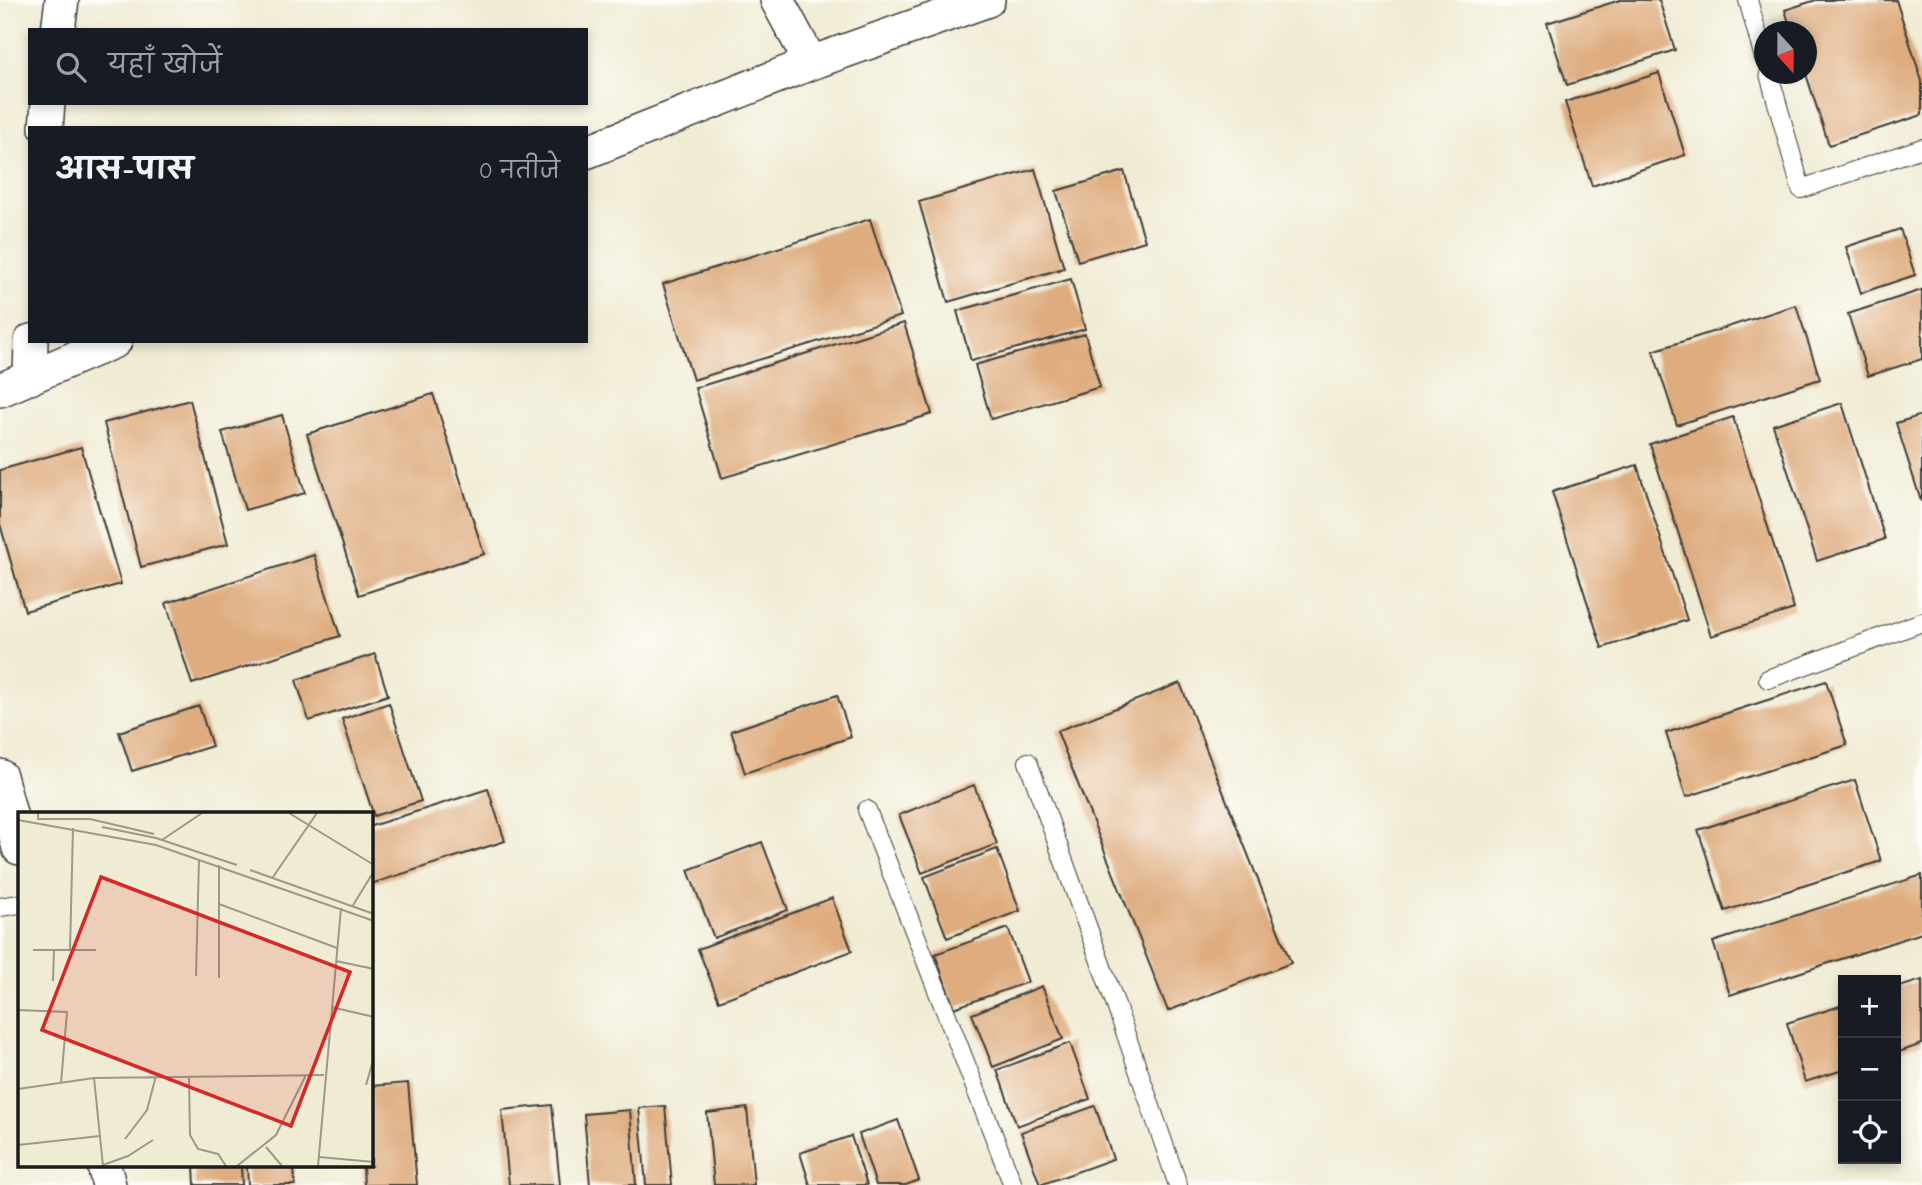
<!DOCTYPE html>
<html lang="hi">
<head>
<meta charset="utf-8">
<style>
	:root { --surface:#171b24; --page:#242831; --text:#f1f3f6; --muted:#9ea1a6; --line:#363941 }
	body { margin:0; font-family:"Comic Neue","Playpen Sans Deva",sans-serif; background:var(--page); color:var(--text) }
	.controls { position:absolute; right:21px; bottom:21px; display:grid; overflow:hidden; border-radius:0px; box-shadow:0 4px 10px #0003 }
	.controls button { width:63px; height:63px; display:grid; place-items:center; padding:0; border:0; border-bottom:2px solid var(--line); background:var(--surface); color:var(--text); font:35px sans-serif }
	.compass { position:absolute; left:1754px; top:21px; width:63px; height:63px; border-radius:50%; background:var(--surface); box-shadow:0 4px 10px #0003; rotate:159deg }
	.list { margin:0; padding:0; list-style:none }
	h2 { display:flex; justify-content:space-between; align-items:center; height:91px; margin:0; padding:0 28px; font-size:30px }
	h2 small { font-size:23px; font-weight:400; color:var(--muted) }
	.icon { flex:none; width:38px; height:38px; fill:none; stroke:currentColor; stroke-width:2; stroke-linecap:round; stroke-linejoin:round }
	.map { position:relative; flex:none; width:1922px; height:1185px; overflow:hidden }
	.search { position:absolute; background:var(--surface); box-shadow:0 4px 10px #0003; left:28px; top:28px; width:560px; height:77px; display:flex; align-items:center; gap:18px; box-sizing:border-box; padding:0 24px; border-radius:0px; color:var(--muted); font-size:26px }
	.panel { position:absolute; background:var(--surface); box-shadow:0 4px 10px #0003; left:28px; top:126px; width:560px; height:217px; border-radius:0px }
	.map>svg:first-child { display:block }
	.building { fill:#deac7e }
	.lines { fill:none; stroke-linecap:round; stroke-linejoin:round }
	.service-casing { stroke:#3c3b37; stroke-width:20 }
	.minor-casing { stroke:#3c3b37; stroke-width:36 }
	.service { stroke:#fff; stroke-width:18 }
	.minor { stroke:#fff; stroke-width:33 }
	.inset-road { fill:none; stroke:#9b988a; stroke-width:2 }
	.view { fill:#d62828; fill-opacity:0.15; stroke:#d62828; stroke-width:3.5 }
	.inset-edge { fill:none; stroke:#1c1c1c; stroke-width:3.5 }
</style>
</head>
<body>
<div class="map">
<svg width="1922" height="1185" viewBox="0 0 1922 1185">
	<rect width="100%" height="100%" fill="#fdfcf7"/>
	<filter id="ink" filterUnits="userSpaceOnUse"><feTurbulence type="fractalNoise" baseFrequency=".0143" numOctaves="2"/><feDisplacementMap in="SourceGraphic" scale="14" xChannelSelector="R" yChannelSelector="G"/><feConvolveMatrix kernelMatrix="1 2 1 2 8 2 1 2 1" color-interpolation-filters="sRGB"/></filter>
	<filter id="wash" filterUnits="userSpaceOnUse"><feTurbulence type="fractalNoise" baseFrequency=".00686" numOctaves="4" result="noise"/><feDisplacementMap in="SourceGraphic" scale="28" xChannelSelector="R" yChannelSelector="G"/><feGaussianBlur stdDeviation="1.57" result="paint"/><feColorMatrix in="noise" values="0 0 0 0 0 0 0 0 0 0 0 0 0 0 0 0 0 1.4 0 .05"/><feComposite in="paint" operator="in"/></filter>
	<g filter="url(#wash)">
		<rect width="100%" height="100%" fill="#f0ebd3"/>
		<g id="blocks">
			<path class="building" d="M1620 0H1659L1675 50 1567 85 1547 23Z
				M1816 0H1896L1922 81V115L1829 145 1806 74V32H1792L1785 10Z
				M1659 73 1685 155 1592 186 1565 102Z
				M1035 169 1064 268 948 302 919 202Z
				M1124 171 1145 241 1078 261 1056 191Z
				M870 219 901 316 693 380 663 284Z
				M1900 229 1915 275 1861 293 1846 247Z
				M1071 279 1085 329 971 361 957 311Z
				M1922 290V359L1868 376 1848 314Z
				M1796 305 1820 379 1677 425 1653 351Z
				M904 323 932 414 722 478 695 388Z
				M1085 334 1100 387 991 419 975 365Z
				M433 394 484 554 359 595 307 434Z
				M190 400 228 544 141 567 104 423Z
				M1842 403 1885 539 1817 561 1773 425Z
				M282 415 305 493 245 510 222 432Z
				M1922 415V501H1921L1896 423Z
				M1733 417 1794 609 1711 636 1650 444Z
				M81 447 121 584 25 611 0 524V470Z
				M1637 465 1687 620 1602 648 1552 492Z
				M314 555 340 636 192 684 166 603Z
				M375 654 388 695 309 721 296 680Z
				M1826 681 1847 745 1686 797 1666 733Z
				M1180 683 1291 963 1168 1011 1057 731Z
				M837 695 851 737 745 773 731 731Z
				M389 703 421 801 374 816 342 719Z
				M199 706 212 746 132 771 119 732Z
				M1855 780 1881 861 1725 911 1698 830Z
				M974 785 997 844 922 873 899 815Z
				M488 789 505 841 371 884V826Z
				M762 842 788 910 714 938 688 870Z
				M997 849 1020 911 947 938 924 877Z
				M1922 875V933L1730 995 1713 942Z
				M832 898 852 951 719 1001 698 949Z
				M1008 928 1028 982 954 1008 935 954Z
				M1922 980V1044L1896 1053V988Z
				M1042 986 1063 1039 993 1067 972 1014Z
				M1843 1005V1070L1805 1082 1787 1023Z
				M1070 1043 1090 1099 1017 1126 997 1070Z
				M408 1083 417 1185H364L363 1166H371V1086Z
				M552 1105 560 1185H509L502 1110Z
				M665 1106 672 1185H646L639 1108Z
				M1095 1106 1113 1159 1040 1185 1021 1132Z
				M747 1108 754 1185H714L707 1113Z
				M630 1110 636 1185H590L584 1114Z
				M898 1120 919 1180 906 1185H876L859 1134Z
				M851 1136 867 1185H810L800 1153Z
				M194 1166H241L242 1185H195Z
				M247 1166H294L295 1185H248Z"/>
		</g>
	</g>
	<g filter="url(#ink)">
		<use href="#blocks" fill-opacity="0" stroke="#3c3b37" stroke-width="2"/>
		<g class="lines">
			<defs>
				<path id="service" d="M1748 0 1764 58
					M1769 74 1801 189 1922 148
					M1768 679 1922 622
					M1028 762 1114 1000 1178 1185
					M867 810 1013 1185
					M0 907 19 904"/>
				<path id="minor" d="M777 0 811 63
					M58 30 62 0
					M46 128 48 103
					M586 152 811 63 988 0
					M30 378 31 341
					M0 390 115 341
					M0 776 19 848
					M104 1166 109 1185"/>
			</defs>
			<use href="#service" class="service-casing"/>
			<use href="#minor" class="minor-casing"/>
			<use href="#service" class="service"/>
			<use href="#minor" class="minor"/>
		</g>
	</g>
	<g transform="translate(18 812)">
		<rect width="355" height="355" fill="#f0ebd3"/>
		<path class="inset-road" d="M20 1V7H72L136 22M271 1 356 53M0 8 138 33 356 109M84 15 138 26 219 53M144 28 184 1M201 53V166M232 58 356 102M255 65 299 1M201 92 319 136M334 95 356 59M15 138H52L55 16M52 138H78M318 149 356 157M178 164 181 47M35 169 36 138M313 195 356 205M0 198 49 200 43 271M171 265 172 323 180 337 200 342 208 354M348 273 356 245M0 277 76 266M107 327 129 298 138 264M0 333 82 324M248 335 264 354M301 345 356 350M85 353 110 344 135 328M85 354 76 266 306 263M219 354 258 323 288 263M300 354 323 96"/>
		<path class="view" d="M83 65 332 160 273 314 24 218Z"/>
		<rect width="355" height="355" class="inset-edge"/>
	</g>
</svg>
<div class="controls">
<button>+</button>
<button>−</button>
<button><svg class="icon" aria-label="locate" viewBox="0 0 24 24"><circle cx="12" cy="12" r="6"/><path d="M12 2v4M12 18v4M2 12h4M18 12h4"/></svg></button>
</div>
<svg class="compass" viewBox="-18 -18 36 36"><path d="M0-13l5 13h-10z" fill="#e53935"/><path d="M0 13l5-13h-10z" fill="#9ea1a6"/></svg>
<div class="search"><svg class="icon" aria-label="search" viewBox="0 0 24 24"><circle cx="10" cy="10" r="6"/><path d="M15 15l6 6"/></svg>यहाँ खोजें</div>
<section class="panel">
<h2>आस-पास<small>0 नतीजे</small></h2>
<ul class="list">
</ul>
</section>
</div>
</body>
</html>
